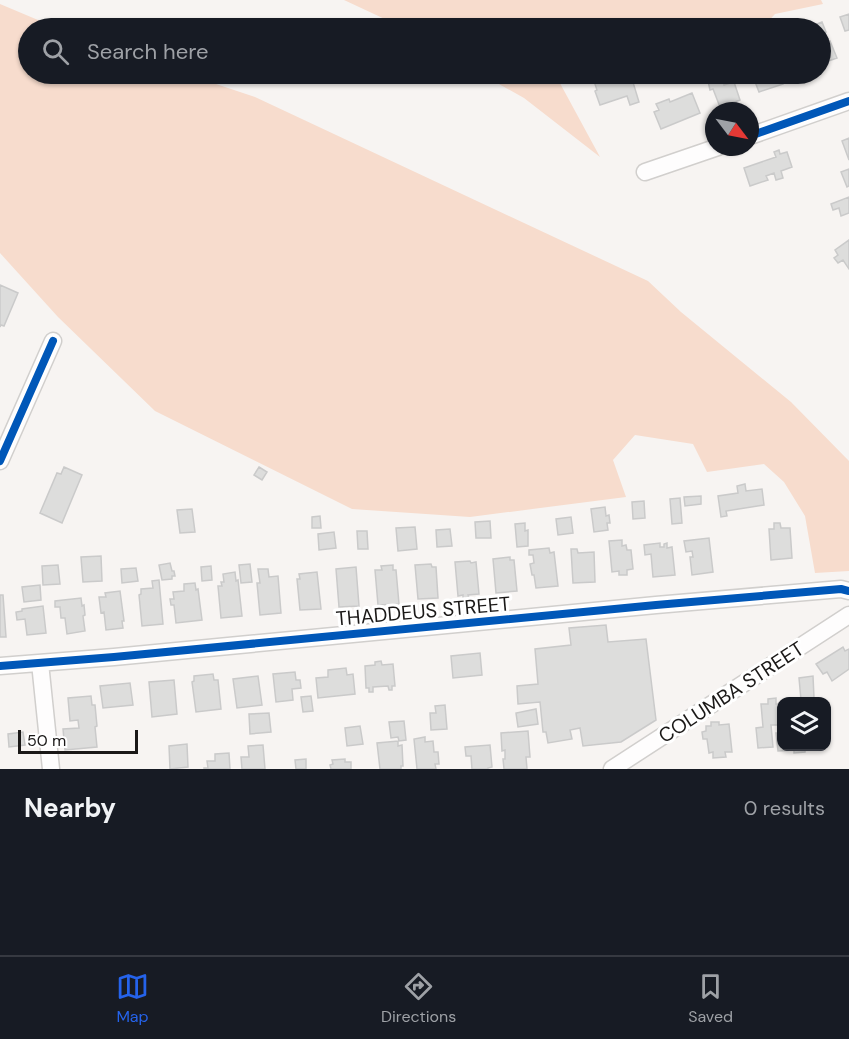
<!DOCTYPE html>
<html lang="en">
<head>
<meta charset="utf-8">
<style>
	:root { --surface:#171b24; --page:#242831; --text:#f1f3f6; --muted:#9ea1a6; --line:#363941; --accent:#2563eb }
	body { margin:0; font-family:"DM Sans",sans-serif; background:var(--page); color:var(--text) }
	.controls { position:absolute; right:18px; bottom:18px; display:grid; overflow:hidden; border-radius:12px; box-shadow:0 2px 4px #0004 }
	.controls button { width:54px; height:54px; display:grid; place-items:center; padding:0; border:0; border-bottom:2px solid var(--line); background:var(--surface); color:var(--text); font:30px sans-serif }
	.compass { position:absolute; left:705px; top:102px; width:54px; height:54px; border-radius:50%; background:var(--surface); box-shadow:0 2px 4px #0004; rotate:122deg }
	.scale { position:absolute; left:18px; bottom:15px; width:120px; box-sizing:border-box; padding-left:6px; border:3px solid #1a1817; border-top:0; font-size:16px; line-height:21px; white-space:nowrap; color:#1a1817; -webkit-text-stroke:4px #fff; paint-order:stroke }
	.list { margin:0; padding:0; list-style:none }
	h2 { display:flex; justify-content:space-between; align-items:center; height:78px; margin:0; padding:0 24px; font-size:26px }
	h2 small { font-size:20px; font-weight:400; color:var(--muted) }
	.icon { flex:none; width:33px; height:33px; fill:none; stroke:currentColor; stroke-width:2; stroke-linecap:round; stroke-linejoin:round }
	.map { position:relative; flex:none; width:849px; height:769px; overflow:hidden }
	.search { position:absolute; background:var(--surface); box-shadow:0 2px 4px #0004; left:18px; right:18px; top:18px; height:66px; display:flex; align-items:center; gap:15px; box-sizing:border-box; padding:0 21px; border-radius:33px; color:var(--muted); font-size:22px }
	.sheet { height:186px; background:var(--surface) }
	nav { display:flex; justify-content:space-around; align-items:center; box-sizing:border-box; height:84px; border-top:2px solid var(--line); background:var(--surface); font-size:16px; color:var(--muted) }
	nav a { display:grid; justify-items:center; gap:3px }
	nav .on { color:var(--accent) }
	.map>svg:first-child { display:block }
	.green { fill:#f7dccd }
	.building { fill:#dddddc; stroke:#cacaca; stroke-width:1.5 }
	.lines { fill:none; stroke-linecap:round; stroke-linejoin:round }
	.minor-casing { stroke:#d1cfcd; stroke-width:19 }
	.minor { stroke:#fefdfd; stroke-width:16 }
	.cycleway-casing { stroke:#fff; stroke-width:11 }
	.cycleway { stroke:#0057b8; stroke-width:8 }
	.labels { text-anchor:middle; stroke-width:6; stroke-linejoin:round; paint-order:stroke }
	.street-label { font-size:20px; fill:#1a1817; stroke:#fff }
</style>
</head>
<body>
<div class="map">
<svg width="849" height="769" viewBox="0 0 849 769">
	<rect width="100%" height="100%" fill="#f7f4f2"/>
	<path class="green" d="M344 0H821L823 4 775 14 762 28H639L631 19 610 28H404Z
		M0 4 57 28H28V74H186L255 97 648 281 681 312 791 402 849 461V571L815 573 805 516 784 482 764 464 707 472 693 444 635 435 613 460 626 497 470 517 352 509 155 411 58 317 0 253Z
		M481 74H555L600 157 524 98Z"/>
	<path class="building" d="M849 14V30L845 31 840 17Z
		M784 21 787 28H776L775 25Z
		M822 22 826 32 820 34V28H813L812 26Z
		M830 41 837 58 820 64V44Z
		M596 74H612V75L617 74H644V75L632 79 639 102 630 105 627 96 600 105 595 91 597 90 592 75Z
		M752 74H779L783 84 759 92Z
		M722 77 724 85 734 82 740 100 720 107 713 89 710 90 708 81Z
		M692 93 700 113 661 129 654 112 659 110 656 104 669 99 670 102Z
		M849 138V160L842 141Z
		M779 150 780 154 787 152 792 167 781 171 783 178 776 180 774 173 766 176 768 180 750 186 744 168 776 157 774 152Z
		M849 169V186L847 187 841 172Z
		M849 197V213L841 216 839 208 833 210 831 204Z
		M849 240V269L843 260 838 263 834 258 838 255 835 250Z
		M0 285 18 293 4 326 1 325 0 327Z
		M64 467 82 475 62 523 40 513 57 473 61 474Z
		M259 467 267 472 262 480 254 475Z
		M745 484 746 491 762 489 764 505 726 511 727 516 721 517 718 496 738 493 737 486Z
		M701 496V504L685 506 684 497Z
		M680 498 682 523 672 524 670 499Z
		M644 501 645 518 633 519 632 502Z
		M605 507 606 516 609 515 610 523H607L608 530 594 532 591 509Z
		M192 509 195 532 180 533 177 510Z
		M320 516 321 528H312V517Z
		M571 517 573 533 558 535 556 519Z
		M490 521 491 538H476L475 522Z
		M525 523V531L528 530V546L517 547 515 524Z
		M774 523H780L781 528H790L792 558 771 560 769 529H774Z
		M415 527 417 549 398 551 396 528Z
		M450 529 452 546 437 547 436 530Z
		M357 531H367L368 549H358Z
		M334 532 336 548 319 550 318 534Z
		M709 538 713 572 692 575 690 557H693L692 551 686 552 684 541Z
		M622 540V546L626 545 627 550H631L633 569 627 570V575H619V571L612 572 609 541Z
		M660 543V547H664V544L667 543V548L672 547 675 575 653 577 651 554 645 555 644 545Z
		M549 548 550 553 554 552 558 586 536 588 534 575H532L530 564 534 563 533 555H529V550Z
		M571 549H577L578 553 594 552 595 582 573 583Z
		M101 556 102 581 83 582 81 557Z
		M510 557V560H514L517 591 496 593 493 559Z
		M470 561 471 563 476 562 479 594 468 595 469 598 463 599V595L458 596 455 562Z
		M170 563 172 571H174L175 576H172V579L162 580 159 565Z
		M250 564 252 582 241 583 239 565Z
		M431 564 432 567H436L438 598 418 599 415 565Z
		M58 565 60 584 43 585 42 566Z
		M393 565V570H396L399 604 378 605 375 570H382L381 566Z
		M211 566 212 580 202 581 201 567Z
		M356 567 359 606 339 607 336 569Z
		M136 568 138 581 122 583 121 569Z
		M258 569H268L269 577 278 576 281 613 260 615 257 583H260Z
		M235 572 236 581 238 580 242 616 221 618 218 586H222L221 582H224L223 574Z
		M317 572 321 609 300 610 297 579H300L299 574Z
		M159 580 163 624 142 626 139 595 141 594V589L153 588 152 581Z
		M195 583 196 590 198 589 202 620 176 623 174 605H171L170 599H174L173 592 184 591V584Z
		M40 585 41 600 24 602 22 587Z
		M120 591 124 621H122L123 628 106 630 104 612 101 613 99 597H106L105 593Z
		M0 595H3L6 637H0Z
		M81 598 82 606 84 605 85 615 83 616 85 631 67 634 65 618H61L60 607H55V601Z
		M43 606 46 633 27 635 25 619 17 620 16 612 22 611V609Z
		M606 625 608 642 646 639 656 720 621 742 583 746 580 728 570 730 572 739 548 743 546 732H543L540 702 518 704 517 686 538 684 535 649 571 645 569 628Z
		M843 647 845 651 849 649V669L832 681 827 672 823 674 816 664Z
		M480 653 482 675 453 678 451 656Z
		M381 661 382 665 393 664 395 686H392V690H389L388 686 373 687V692H369V688H366L365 666 375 665V662Z
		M346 668 347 675 353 674 355 694 318 698 316 678 328 677V670Z
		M295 672 296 680H300L301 688 292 689 293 700 276 702 273 674Z
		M213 674 214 680H218L221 709 196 712 192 682 194 681V676Z
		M258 676 262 705 237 708 233 679Z
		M813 676 814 698 801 700 799 678Z
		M174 680 177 714 152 717 149 682Z
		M130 683 133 705 103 708 100 686Z
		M91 696 92 705H95L97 726 95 727 97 747 65 750 63 729 79 728 78 720 70 721 68 698Z
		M311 696 313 711 303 712 301 697Z
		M776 698V704H782V746H805V752L794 753V750L778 751 776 733H779L778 725H771L773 747 758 748 756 728 763 727 761 704H768V699Z
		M445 705 447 729 431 730 430 713H436L435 706Z
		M536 709 538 724 518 727 516 713Z
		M269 713 271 732 250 734 249 714Z
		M404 721 406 740 399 741 398 737 391 738 389 722Z
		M711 722H719V725L729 724 732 752H725L726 757 713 758V752L709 753 707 739H703L702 732 706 731V726H711Z
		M360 726 363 744 347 746 345 728Z
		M528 731 530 757H526L527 769H504L503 759H505V750L502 751 501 733Z
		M23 732 25 745 9 747 8 734Z
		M425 737V742L433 741 434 752H438L439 764H435L436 769H417L414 739Z
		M398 741V746L402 745 403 766H401V769H380L377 743Z
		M187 744 188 767 170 769 169 746Z
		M263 745 265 769H242L241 757H249L248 746Z
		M490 745 492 767 488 768V769H472L471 756H466L465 747Z
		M229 753 230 769H204V768H208L207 761H215V754Z
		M306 759V769H296L295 760Z
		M345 759V762H351V769H331L330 765 333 764 332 760Z"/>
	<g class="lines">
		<defs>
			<path id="minor" d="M750 136 849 101
				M645 172 718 147
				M0 461 53 341
				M40 663 51 769
				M0 666 114 657 656 605 841 589 849 591
				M612 769 849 615"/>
		</defs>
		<use href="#minor" class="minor-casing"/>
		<use href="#minor" class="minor"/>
		<defs>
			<path id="cycleway" d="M750 136 849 101
				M0 461 53 341
				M0 666 114 657 656 605 841 589 849 591"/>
		</defs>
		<use href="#cycleway" class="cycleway-casing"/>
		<use href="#cycleway" class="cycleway"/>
	</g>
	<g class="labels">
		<g class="street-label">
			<text transform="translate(423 611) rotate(-5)" y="7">THADDEUS STREET</text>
			<text transform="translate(731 692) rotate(-33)" y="7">COLUMBA STREET</text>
		</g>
	</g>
</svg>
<div class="controls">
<button><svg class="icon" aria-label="layers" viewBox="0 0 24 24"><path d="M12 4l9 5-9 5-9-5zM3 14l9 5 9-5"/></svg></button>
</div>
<svg class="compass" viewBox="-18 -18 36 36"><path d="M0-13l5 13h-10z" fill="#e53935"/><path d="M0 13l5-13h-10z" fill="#9ea1a6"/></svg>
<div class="scale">50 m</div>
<div class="search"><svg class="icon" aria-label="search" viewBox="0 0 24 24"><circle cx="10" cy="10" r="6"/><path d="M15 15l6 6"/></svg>Search here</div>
</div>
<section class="sheet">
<h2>Nearby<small>0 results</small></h2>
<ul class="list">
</ul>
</section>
<nav>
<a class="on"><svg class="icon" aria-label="map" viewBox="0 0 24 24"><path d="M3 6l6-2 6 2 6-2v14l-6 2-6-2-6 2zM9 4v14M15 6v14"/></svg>Map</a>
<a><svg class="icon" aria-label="directions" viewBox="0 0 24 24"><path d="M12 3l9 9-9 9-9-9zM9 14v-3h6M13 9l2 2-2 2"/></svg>Directions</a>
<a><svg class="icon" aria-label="saved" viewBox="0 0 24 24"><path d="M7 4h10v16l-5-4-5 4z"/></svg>Saved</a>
</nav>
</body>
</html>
